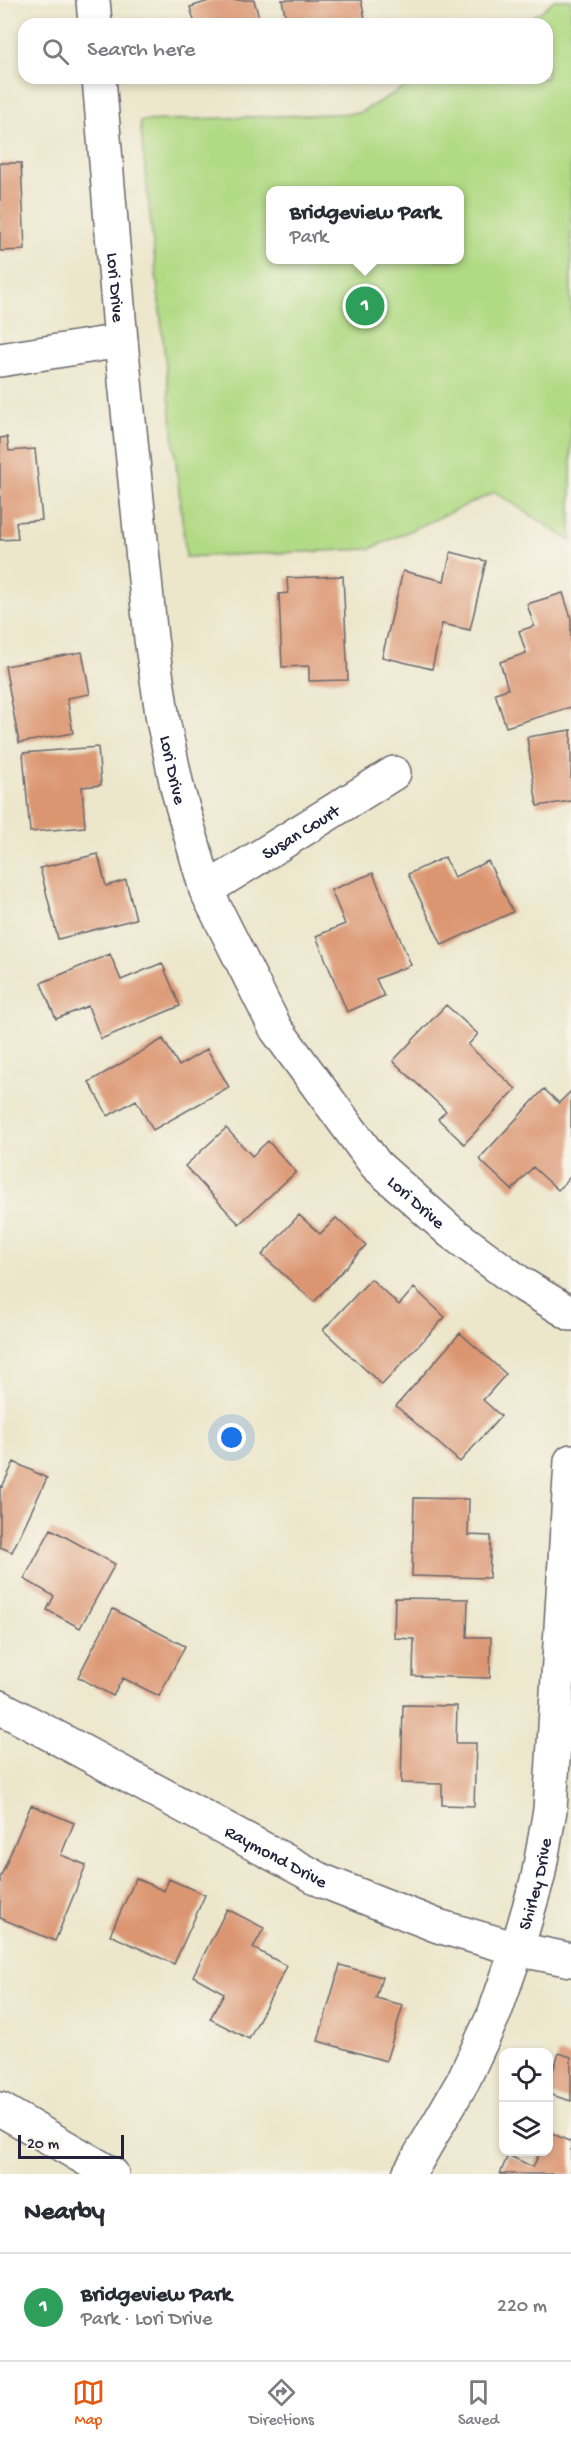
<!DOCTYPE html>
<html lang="en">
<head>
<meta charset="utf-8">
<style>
	:root { --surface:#fff; --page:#f2f2f3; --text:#2b2b33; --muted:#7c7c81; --line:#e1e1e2; --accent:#ea580c }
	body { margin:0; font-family:"Gochi Hand",sans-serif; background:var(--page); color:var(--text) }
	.controls { position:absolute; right:18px; bottom:18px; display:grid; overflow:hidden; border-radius:12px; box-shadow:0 3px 9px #0003 }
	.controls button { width:54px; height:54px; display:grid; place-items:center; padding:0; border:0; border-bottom:2px solid var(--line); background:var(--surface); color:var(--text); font:30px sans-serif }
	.scale { position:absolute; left:18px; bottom:15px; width:106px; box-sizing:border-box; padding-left:6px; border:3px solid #22223b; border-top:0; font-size:16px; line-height:21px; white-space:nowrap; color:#22223b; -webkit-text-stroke:4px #f7f3e8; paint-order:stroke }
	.you { position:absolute; left:232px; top:1438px; width:21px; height:21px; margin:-15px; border:4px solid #fff; border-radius:50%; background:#1a73e8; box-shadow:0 0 0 9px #1a73e833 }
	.badge { display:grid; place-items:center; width:39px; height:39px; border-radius:50%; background:var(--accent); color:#fff; font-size:20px; font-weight:700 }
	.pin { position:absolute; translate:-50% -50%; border:3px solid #fff; box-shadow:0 2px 6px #0006 }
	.popup { position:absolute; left:266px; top:186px; width:198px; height:78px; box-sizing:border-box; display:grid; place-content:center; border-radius:12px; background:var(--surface); filter:drop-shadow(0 2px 4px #0005); font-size:20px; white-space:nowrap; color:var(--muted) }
	.popup b { font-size:22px; color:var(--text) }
	.popup::after { content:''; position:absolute; left:50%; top:100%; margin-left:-12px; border:12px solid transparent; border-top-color:var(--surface) }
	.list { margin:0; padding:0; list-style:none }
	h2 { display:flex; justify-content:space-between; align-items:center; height:78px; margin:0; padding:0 24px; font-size:26px }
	h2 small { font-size:20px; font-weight:400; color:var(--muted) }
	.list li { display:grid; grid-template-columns:39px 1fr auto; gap:18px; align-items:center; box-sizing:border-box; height:108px; padding:0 24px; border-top:2px solid var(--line) }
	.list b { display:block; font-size:22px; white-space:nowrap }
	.list p { margin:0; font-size:20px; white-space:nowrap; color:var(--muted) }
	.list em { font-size:20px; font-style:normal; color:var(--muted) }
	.icon { flex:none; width:33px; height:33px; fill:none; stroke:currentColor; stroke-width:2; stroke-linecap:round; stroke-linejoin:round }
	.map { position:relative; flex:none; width:571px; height:2174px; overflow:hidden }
	.search { position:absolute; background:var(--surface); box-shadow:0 3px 9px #0003; left:18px; right:18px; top:18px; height:66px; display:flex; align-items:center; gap:15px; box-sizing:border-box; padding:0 21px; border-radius:18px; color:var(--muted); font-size:22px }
	.sheet { height:186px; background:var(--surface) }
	nav { display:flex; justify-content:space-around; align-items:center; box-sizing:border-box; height:84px; border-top:2px solid var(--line); background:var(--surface); font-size:16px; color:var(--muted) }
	nav a { display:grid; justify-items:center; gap:3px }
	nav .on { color:var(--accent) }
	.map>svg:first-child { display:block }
	.green { fill:#b1da84; stroke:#6a7e60; stroke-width:1.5; fill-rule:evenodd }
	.building { fill:#db9571 }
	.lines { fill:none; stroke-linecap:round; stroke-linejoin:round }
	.street-casing { stroke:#69676d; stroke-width:36 }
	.secondary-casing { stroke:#69676d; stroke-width:36 }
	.street { stroke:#fff; stroke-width:33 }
	.secondary { stroke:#fff; stroke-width:33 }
	.labels { text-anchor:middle; stroke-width:4.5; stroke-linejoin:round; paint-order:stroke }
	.street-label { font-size:18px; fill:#22223b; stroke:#f7f3e8 }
</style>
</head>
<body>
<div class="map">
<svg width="571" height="2174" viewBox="0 0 571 2174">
	<rect width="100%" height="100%" fill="#f7f3e8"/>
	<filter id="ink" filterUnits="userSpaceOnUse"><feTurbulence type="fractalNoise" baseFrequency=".0167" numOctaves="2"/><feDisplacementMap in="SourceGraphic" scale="12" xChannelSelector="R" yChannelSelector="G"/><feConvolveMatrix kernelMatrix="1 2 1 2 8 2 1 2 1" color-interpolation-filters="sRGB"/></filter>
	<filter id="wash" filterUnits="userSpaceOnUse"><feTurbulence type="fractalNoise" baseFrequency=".008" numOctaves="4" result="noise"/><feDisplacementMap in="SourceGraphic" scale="24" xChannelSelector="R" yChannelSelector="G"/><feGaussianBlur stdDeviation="1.35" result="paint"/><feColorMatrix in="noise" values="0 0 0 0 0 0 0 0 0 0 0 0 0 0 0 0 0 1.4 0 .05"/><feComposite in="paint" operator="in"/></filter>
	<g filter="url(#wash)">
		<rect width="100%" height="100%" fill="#ece6cb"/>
		<path class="green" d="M554 0H571V541L495 492 370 549 186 557 140 121 359 113 421 78H547V24H518L542 11ZM270 190H460V260H270Z"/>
		<g id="blocks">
			<path class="building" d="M212 0H254L261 24H195L190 7Z
				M282 0H361L366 23 287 24Z
				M0 163H21L25 250 0 251Z
				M7 437 9 451 35 449 42 520 16 522 18 539 0 540V438Z
				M451 552 486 561 470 630 442 624 432 669 382 657 403 571 444 581Z
				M343 576 348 680 309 681V666L282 667 279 594 288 593 287 578Z
				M563 593 571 618V707L506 727 495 693 508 689 500 662 526 653 519 631 534 626 527 604Z
				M82 652 90 694 67 698 73 733 19 743 5 666Z
				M571 730V801L537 806 527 737Z
				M98 747 101 785 82 787 85 827 30 832 23 753Z
				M98 854 106 886 126 880 136 919 58 939 40 868Z
				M445 857 454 877 488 861 513 912 442 945 408 874Z
				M373 873 411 965 376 979 384 996 347 1012 316 936 345 924 331 890Z
				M110 954 121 980 162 963 180 1006 101 1039 88 1006 56 1019 41 983Z
				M446 1005 478 1034 468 1045 516 1089 464 1144 438 1119 446 1111 393 1061Z
				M163 1039 179 1066 207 1049 229 1087 153 1130 136 1100 108 1116 89 1082Z
				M544 1089 559 1103 571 1091V1176L558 1190 533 1167 512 1190 479 1159Z
				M226 1128 252 1156 268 1141 296 1172 239 1224 185 1166Z
				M299 1215 320 1234 336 1218 366 1245 314 1302 262 1255Z
				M371 1279 399 1305 414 1288 445 1317 382 1385 323 1330Z
				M460 1333 506 1374 483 1400 501 1416 460 1462 396 1406Z
				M14 1462 47 1478 12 1552 0 1547V1486L2 1487Z
				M414 1498 469 1499 468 1535 491 1536 489 1578 412 1576Z
				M51 1529 115 1564 80 1628 47 1610 54 1596 24 1579Z
				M395 1598 468 1599 467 1637H491L490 1678 413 1676 414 1639 394 1638Z
				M113 1609 185 1646 159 1696 123 1678 113 1696 78 1677Z
				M403 1705 457 1706 456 1743H476L474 1806 442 1805V1784L401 1783Z
				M31 1805 74 1823 61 1855 86 1865 55 1941 0 1918V1878Z
				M136 1878 164 1891 169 1879 205 1895 174 1964 110 1935Z
				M227 1909 264 1928 253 1948 287 1966 249 2039 210 2019 224 1993 193 1976Z
				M340 1965 382 1977 376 1998 403 2005 386 2061 318 2041Z
				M559 2053 571 2057V2101L548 2094V2086Z
				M549 2132 571 2142V2174H500L508 2155 533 2167 540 2152H548Z"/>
		</g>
	</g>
	<g filter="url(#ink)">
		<use href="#blocks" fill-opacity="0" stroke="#69676d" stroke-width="1.5"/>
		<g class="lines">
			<defs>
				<g id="street">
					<path id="s1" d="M206 890 394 773"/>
					<path id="s2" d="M0 1707 323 1881 438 1926 517 1949 571 1960"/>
					<path d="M0 2109 112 2174"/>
				</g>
				<g id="secondary">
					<path d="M93 0 95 24"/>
					<path id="s3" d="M99 78 121 341 151 639 163 720 178 791 206 890 276 1029 376 1165 451 1232 520 1283 571 1314"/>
					<path d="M0 360 121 341"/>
					<path id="s4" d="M409 2174 463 2081 495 2012 517 1949 538 1877 550 1810 571 1461"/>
				</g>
			</defs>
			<use href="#street" class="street-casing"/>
			<use href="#secondary" class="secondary-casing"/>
			<use href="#street" class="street"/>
			<use href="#secondary" class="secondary"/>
		</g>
	</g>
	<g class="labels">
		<g class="street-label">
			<text dy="6" stroke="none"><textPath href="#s3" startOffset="210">Lori Drive</textPath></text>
			<text dy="6" stroke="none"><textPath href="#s3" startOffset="696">Lori Drive</textPath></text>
			<text dy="6" stroke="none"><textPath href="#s1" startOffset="111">Susan Court</textPath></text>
			<text dy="6" stroke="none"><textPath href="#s3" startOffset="1200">Lori Drive</textPath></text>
			<text dy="6" stroke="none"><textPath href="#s2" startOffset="314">Raymond Drive</textPath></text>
			<text dy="6" stroke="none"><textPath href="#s4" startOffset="318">Shirley Drive</textPath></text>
		</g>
	</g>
</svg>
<div class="controls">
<button><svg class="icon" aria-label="locate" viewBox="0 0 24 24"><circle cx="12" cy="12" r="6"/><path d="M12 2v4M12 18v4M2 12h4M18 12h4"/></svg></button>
<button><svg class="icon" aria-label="layers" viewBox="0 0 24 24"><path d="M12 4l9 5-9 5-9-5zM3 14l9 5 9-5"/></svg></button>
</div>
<div class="scale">20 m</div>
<div class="you"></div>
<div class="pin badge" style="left:365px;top:306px;background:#2e9e5b">1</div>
<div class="popup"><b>Bridgeview Park</b>Park</div>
<div class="search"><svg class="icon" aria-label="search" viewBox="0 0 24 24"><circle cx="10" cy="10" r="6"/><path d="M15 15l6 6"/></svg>Search here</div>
</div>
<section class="sheet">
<h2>Nearby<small></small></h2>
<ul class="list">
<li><span class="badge" style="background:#2e9e5b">1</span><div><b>Bridgeview Park</b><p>Park · Lori Drive</p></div><em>220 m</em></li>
</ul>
</section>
<nav>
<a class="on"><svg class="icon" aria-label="map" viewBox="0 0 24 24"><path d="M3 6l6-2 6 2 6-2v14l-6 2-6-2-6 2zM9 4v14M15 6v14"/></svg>Map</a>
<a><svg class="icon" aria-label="directions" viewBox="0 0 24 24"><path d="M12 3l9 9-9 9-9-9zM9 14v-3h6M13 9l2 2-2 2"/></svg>Directions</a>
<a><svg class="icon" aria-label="saved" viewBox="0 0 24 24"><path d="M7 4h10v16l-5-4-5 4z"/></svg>Saved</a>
</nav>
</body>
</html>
